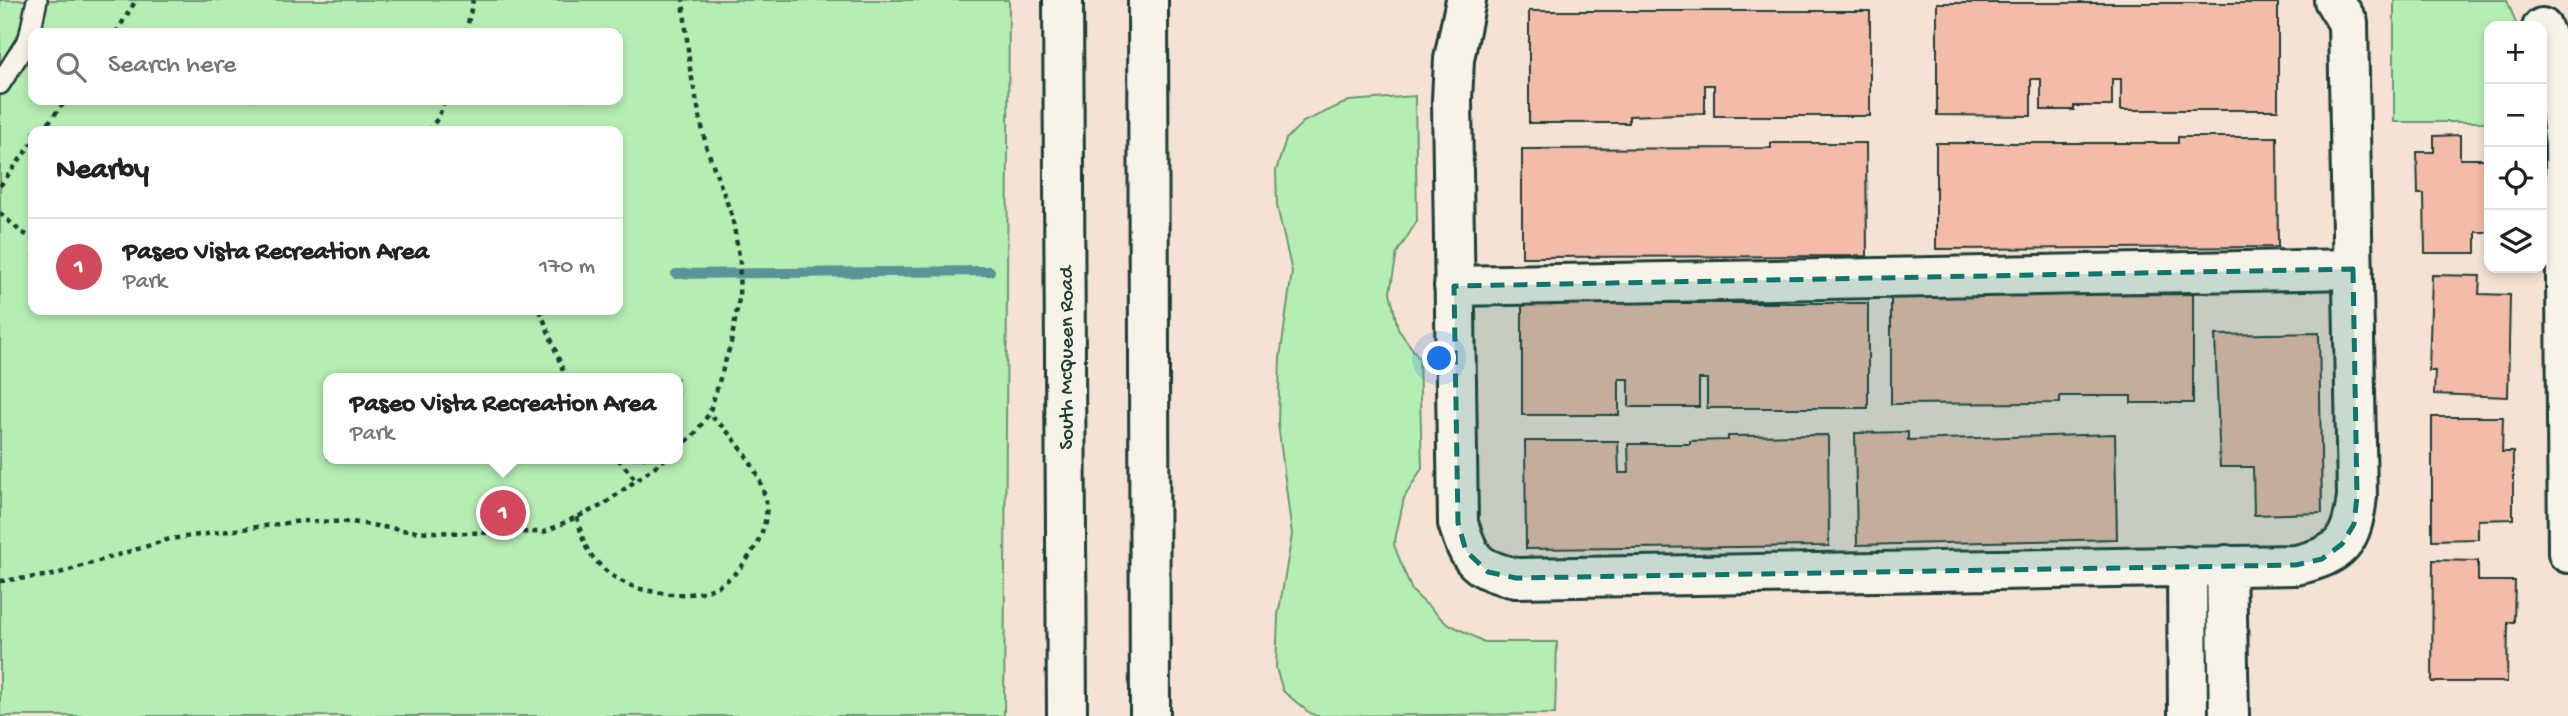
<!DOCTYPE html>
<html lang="en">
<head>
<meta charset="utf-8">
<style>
	:root { --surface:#fff; --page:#f6f6f6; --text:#222; --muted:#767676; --line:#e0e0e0; --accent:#d1495b }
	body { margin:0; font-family:"Gochi Hand",sans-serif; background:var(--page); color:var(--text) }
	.controls { position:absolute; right:21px; top:21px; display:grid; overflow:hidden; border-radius:14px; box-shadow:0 4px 10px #0003 }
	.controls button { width:63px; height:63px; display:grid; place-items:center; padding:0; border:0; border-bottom:2px solid var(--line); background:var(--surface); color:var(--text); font:35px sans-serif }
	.you { position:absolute; left:1440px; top:359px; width:24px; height:24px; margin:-18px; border:5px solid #fff; border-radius:50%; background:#1a73e8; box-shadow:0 0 0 10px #1a73e833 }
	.badge { display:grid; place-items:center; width:46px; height:46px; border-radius:50%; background:var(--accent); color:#fff; font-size:23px; font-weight:700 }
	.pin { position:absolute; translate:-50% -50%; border:4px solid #fff; box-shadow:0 2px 7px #0006 }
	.popup { position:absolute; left:323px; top:373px; width:360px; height:91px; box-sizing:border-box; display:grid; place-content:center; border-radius:14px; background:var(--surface); filter:drop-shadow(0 2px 5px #0005); font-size:23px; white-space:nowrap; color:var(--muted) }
	.popup b { font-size:26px; color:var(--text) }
	.popup::after { content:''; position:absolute; left:50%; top:100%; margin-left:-14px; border:14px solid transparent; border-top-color:var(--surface) }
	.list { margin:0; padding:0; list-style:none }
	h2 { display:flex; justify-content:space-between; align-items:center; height:91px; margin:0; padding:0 28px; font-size:30px }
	h2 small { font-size:23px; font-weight:400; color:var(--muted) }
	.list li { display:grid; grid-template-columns:46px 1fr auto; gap:21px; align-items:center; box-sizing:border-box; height:98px; padding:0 28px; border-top:2px solid var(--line) }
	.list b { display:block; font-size:26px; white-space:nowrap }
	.list p { margin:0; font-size:23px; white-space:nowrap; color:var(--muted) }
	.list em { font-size:23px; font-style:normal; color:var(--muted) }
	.icon { flex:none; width:38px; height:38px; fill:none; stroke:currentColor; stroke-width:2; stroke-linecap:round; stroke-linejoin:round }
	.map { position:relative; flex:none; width:2568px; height:716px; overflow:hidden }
	.search { position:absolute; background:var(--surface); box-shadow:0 4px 10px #0003; left:28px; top:28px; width:595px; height:77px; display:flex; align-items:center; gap:18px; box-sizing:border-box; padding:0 24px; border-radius:14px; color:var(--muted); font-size:26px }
	.panel { position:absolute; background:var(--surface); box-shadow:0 4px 10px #0003; left:28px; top:126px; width:595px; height:189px; border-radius:14px }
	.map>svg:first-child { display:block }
	.green { fill:#b5eeb2; stroke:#6a9673; stroke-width:2; fill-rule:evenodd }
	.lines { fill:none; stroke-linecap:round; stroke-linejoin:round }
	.stream { stroke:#599498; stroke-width:10 }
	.building { fill:#f3bba8; stroke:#1f3d34; stroke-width:2 }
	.service-casing { stroke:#1f3d34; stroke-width:24 }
	.minor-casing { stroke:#1f3d34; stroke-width:44 }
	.secondary-casing { stroke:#1f3d34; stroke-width:44 }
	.path { stroke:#1f3d34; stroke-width:4.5; stroke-dasharray:5 5; stroke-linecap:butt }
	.service { stroke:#f7f3e8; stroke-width:19 }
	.minor { stroke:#f7f3e8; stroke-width:38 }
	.secondary { stroke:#f7f3e8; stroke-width:38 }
	.marked { fill:#0f766e; fill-opacity:0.2; stroke:#0f766e; stroke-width:5; stroke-dasharray:14 9; stroke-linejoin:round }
	.labels { text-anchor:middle; stroke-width:5; stroke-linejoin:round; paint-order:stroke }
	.street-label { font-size:21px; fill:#1f3d34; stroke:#f7f3e8 }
</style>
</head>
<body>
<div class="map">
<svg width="2568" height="716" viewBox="0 0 2568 716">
	<rect width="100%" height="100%" fill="#f6e2d5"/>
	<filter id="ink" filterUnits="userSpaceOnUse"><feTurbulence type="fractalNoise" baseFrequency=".0143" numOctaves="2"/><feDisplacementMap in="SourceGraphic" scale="14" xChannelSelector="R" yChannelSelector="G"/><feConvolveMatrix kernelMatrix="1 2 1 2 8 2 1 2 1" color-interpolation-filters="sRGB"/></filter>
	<g filter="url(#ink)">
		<path class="green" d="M0 0H1009L1004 716H0ZM33 33H618V100H33ZM33 131H618V310H33ZM328 378H678V459H328Z
			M2394 0H2507L2517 26H2489V122H2394Z
			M1415 96 1417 221 1397 253 1390 292 1398 329 1419 358 1422 468 1404 498 1394 545 1412 591 1445 622 1484 642H1557L1555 714 1316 716 1307 711 1283 691 1276 668 1278 616 1292 535 1278 423 1280 358 1292 272 1277 206 1276 171 1286 139 1303 122 1349 101Z"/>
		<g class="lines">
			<path class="stream" d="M676 274 990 271"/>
		</g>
		<path class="building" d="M1937 3H2278V110H2121V79H2112V106H2074V110H2041V79H2031V116L1937 115Z
			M1529 11H1870V116H1714V85H1705V113L1629 116V123H1529Z
			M2460 135V159H2489V232H2476V253H2425L2424 194H2418L2417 152H2434V136Z
			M2178 137H2277L2278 247 1936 249V143H2178Z
			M1771 143H1866L1867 256 1522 257V149L1771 148Z
			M2432 275 2480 276 2479 294 2510 295 2508 397 2434 394 2435 371H2429Z
			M2193 294V403H2131V396H2060V403L1891 404V295Z
			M1522 303H1868V408H1707V379H1699V407H1629V379H1619V415H1522Z
			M2319 333 2322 513 2254 515 2253 467H2220L2215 335Z
			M2432 417H2503L2502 452H2513V519L2478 520V539L2432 540Z
			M1908 432V440L2115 434 2117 539 1857 545 1855 433Z
			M1828 435 1829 546 1526 549 1525 441H1618L1619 473H1629L1628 444H1690V441L1728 440V436Z
			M2433 560 2478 561V581H2515L2514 622H2508L2507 682H2432Z"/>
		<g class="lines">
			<defs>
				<path id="service" d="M0 84 29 38 37 0"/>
				<path id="minor" d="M1466 0 1454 59 1452 100 1458 523C1470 562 1476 569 1516 578L2296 565C2341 555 2352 542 2357 496L2348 23 2334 0
					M2542 28 2555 60 2565 144 2568 553
					M1454 286 2353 269
					M2226 565 2229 716
					M2187 566 2188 716"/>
				<path id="secondary" d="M1063 0 1067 716
					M1148 0 1150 716"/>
			</defs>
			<use href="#service" class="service-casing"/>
			<use href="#minor" class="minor-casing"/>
			<use href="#secondary" class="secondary-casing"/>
			<path class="path" d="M116 33 136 0
				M466 33 473 0
				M42 131 66 100
				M428 131 438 118 445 100
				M0 186 33 142
				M0 213 21 232 33 238
				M540 310 566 378
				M678 448 693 436 709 414 731 343 739 299 740 261 732 216 706 146 690 69 683 0
				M618 459 637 481
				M577 517C580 528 583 543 589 552 603 573 626 587 650 591 669 595 690 596 709 590 740 580 774 530 765 497 756 463 734 436 709 414
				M0 581 53 575 170 539 301 521 352 522 408 531 461 533 544 532 603 505 665 459"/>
			<use href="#service" class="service"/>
			<use href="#minor" class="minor"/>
			<use href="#secondary" class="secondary"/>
		</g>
	</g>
	<path class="marked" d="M2353 269 2357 496 2354 524 2342 544 2322 559 2296 565 1516 578 1488 572 1466 551 1458 523 1454 286Z"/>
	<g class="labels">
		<g class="street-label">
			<text transform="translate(1065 358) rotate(-90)" y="7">South McQueen Road</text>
		</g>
	</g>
</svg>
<div class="controls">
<button>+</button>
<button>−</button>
<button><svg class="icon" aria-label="locate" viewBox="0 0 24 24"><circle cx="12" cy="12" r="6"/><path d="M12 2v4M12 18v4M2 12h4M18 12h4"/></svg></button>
<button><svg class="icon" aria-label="layers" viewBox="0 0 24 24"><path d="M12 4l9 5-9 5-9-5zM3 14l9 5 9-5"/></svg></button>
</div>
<div class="you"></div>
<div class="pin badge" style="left:503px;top:513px">1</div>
<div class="popup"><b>Paseo Vista Recreation Area</b>Park</div>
<div class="search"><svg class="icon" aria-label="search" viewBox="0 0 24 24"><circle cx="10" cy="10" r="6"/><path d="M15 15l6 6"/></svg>Search here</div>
<section class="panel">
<h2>Nearby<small></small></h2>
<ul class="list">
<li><span class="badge">1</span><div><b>Paseo Vista Recreation Area</b><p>Park</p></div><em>170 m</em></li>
</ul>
</section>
</div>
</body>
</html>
